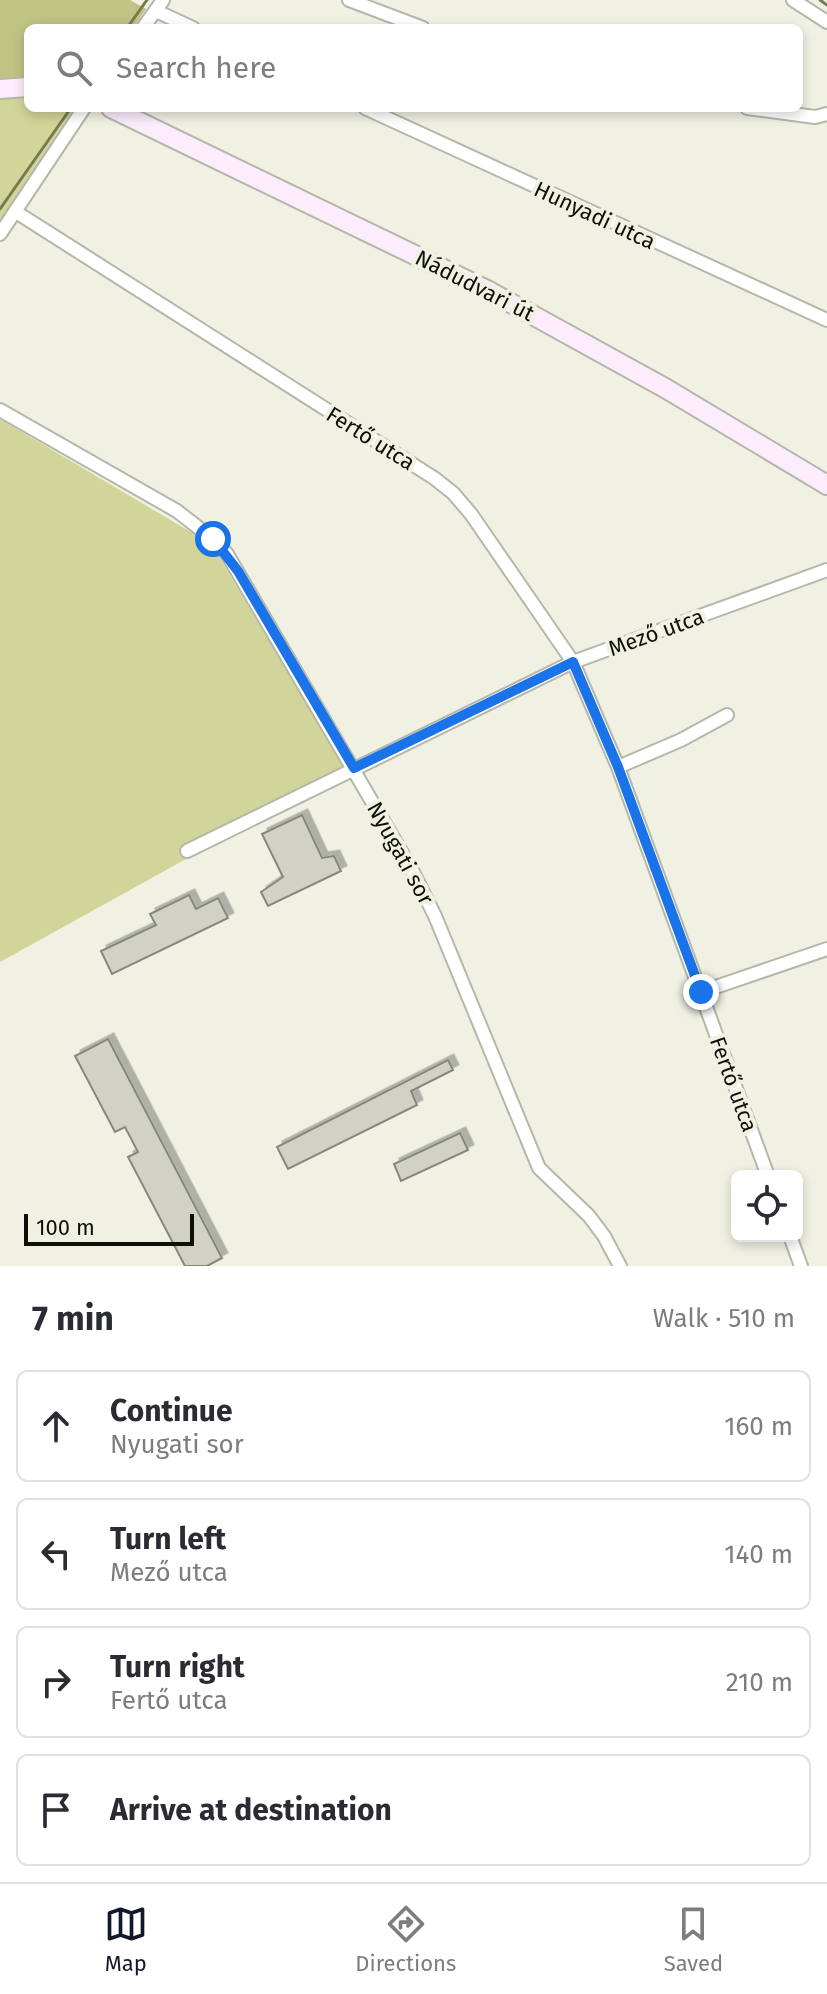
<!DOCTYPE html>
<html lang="en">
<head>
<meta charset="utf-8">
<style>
	:root { --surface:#fff; --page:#f7f7f7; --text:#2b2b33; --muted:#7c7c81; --line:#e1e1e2; --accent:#111827 }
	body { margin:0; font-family:"Fira Sans",sans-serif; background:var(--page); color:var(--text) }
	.controls { position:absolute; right:24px; bottom:24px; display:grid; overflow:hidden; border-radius:12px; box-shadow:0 4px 12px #0003 }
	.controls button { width:72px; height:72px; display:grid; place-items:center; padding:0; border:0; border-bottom:2px solid var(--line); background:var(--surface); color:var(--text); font:40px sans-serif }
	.scale { position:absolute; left:24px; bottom:20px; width:170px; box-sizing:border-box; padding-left:8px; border:4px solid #0f0f0a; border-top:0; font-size:22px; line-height:28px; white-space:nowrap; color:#0f0f0a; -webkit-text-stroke:6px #f0f1e3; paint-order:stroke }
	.stop { position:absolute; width:24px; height:24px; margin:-18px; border:6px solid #1a73e8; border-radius:50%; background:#fff }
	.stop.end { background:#1a73e8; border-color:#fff; box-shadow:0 2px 8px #0008 }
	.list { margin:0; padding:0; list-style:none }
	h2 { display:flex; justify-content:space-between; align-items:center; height:104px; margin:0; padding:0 32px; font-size:34px }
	h2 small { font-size:26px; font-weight:400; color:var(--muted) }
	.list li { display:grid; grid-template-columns:52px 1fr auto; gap:24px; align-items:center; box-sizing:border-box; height:112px; margin:0 16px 16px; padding:0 16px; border:2px solid var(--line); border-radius:12px }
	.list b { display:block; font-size:30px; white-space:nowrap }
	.list p { margin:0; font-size:26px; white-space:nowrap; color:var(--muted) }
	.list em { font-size:26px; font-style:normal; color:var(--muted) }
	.icon { flex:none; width:44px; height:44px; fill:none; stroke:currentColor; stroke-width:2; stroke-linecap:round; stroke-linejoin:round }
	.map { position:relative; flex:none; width:827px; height:1266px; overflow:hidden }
	.search { position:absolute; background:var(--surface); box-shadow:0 4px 12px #0003; left:24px; right:24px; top:24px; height:88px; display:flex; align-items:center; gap:20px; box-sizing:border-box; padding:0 28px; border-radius:12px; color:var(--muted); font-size:30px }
	.sheet { height:616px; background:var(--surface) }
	nav { display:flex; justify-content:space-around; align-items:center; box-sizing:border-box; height:112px; border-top:2px solid var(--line); background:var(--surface); font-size:22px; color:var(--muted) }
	nav a { display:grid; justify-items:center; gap:4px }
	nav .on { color:var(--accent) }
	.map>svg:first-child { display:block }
	.green { fill:#d2d59a }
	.forest { fill:#bfc383 }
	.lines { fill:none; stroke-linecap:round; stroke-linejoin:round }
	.stream { stroke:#787a4d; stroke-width:3 }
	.building { fill:#d1d2c5; stroke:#87887c; stroke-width:2; filter:url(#shadow) }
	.street-casing { stroke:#b5b7aa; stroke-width:16 }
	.secondary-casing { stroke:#b5b7aa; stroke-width:22 }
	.street { stroke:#fff; stroke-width:12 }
	.secondary { stroke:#fdecfc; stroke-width:18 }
	.route { stroke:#1a73e8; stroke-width:10 }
	.labels { text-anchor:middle; stroke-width:8; stroke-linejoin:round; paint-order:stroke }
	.street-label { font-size:22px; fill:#0f0f0a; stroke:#f0f1e3 }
</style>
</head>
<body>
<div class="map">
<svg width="827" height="1266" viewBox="0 0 827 1266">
	<defs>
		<filter id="shadow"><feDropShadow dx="5.5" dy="-5.5" stdDeviation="0" flood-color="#0004"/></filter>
	</defs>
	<rect width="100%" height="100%" fill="#f0f1e3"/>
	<path class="green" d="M28 77V108H77L0 223V80Z
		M0 419 211 544 347 770 0 962Z"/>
	<path class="forest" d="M0 0H130L146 9 133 28H28V77L0 80Z"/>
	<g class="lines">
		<path class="stream" d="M820 0 827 5
			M127 28 147 0
			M0 209 71 108"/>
	</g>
	<path class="building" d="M302 815 322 858 334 856 341 871 268 906 261 892 283 877 262 834Z
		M189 895 196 909 218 898 228 918 112 974 101 951 156 925 150 914Z
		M108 1039 222 1258 207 1266H185L128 1157 138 1152 125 1127 115 1132 75 1056Z
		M448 1060 453 1070 411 1091 417 1105 288 1169 277 1147Z
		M460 1133 468 1150 401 1181 394 1164Z"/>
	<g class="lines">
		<defs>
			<path id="street" d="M349 0 423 28
				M793 0 827 22
				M156 11 193 28
				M143 28 163 0
				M365 108 827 320
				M747 108 815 117 827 114
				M16 212 434 478 453 493 471 514 573 662 618 767 768 1176
				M0 234 84 108
				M0 410 177 511 213 539 227 554 412 870 435 916 539 1168 589 1216 604 1236 620 1266
				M618 767 681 740 727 715
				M187 851 573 662 827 570
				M701 992 827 949
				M790 1236 801 1266"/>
			<path id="secondary" d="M0 89 28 87
				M111 108 487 290 665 388 827 485"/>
		</defs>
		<use href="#street" class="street-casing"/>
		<use href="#secondary" class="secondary-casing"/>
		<use href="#street" class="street"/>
		<use href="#secondary" class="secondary"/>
	</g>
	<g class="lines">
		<path class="route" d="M213 539 238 571 354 768 573 662 618 767 701 992"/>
	</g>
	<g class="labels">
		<g class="street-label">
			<text transform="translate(595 215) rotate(25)" y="8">Hunyadi utca</text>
			<text transform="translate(475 285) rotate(27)" y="8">Nádudvari út</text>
			<text transform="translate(371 438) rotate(32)" y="8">Fertő utca</text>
			<text transform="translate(656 632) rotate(-20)" y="8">Mező utca</text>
			<text transform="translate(401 853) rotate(61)" y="8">Nyugati sor</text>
			<text transform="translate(734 1084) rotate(70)" y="8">Fertő utca</text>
		</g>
	</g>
</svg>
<div class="controls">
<button><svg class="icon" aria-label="locate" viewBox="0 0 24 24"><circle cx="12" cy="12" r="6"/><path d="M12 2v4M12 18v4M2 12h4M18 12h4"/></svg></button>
</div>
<div class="scale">100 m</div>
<div class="stop" style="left:213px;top:539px"></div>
<div class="stop end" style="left:701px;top:992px"></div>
<div class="search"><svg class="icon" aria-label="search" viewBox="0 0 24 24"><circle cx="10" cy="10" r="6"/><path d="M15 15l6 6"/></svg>Search here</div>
</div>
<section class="sheet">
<h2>7 min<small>Walk · 510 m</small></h2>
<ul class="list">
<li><svg class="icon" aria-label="ahead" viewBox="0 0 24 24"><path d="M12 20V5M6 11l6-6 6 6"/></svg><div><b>Continue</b><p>Nyugati sor</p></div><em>160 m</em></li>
<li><svg class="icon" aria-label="left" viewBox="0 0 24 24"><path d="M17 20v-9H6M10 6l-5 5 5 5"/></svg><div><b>Turn left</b><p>Mező utca</p></div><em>140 m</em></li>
<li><svg class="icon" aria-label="right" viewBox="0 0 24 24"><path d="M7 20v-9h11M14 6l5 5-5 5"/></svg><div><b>Turn right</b><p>Fertő utca</p></div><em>210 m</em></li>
<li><svg class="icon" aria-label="arrive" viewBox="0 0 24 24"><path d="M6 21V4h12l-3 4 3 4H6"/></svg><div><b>Arrive at destination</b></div></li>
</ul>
</section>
<nav>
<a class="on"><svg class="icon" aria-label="map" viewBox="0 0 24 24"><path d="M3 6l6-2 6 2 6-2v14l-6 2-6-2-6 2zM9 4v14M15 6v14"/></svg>Map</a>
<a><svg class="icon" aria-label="directions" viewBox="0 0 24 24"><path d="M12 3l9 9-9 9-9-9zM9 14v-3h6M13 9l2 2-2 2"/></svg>Directions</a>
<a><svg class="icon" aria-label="saved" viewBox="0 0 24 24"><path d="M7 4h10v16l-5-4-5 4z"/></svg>Saved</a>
</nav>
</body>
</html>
